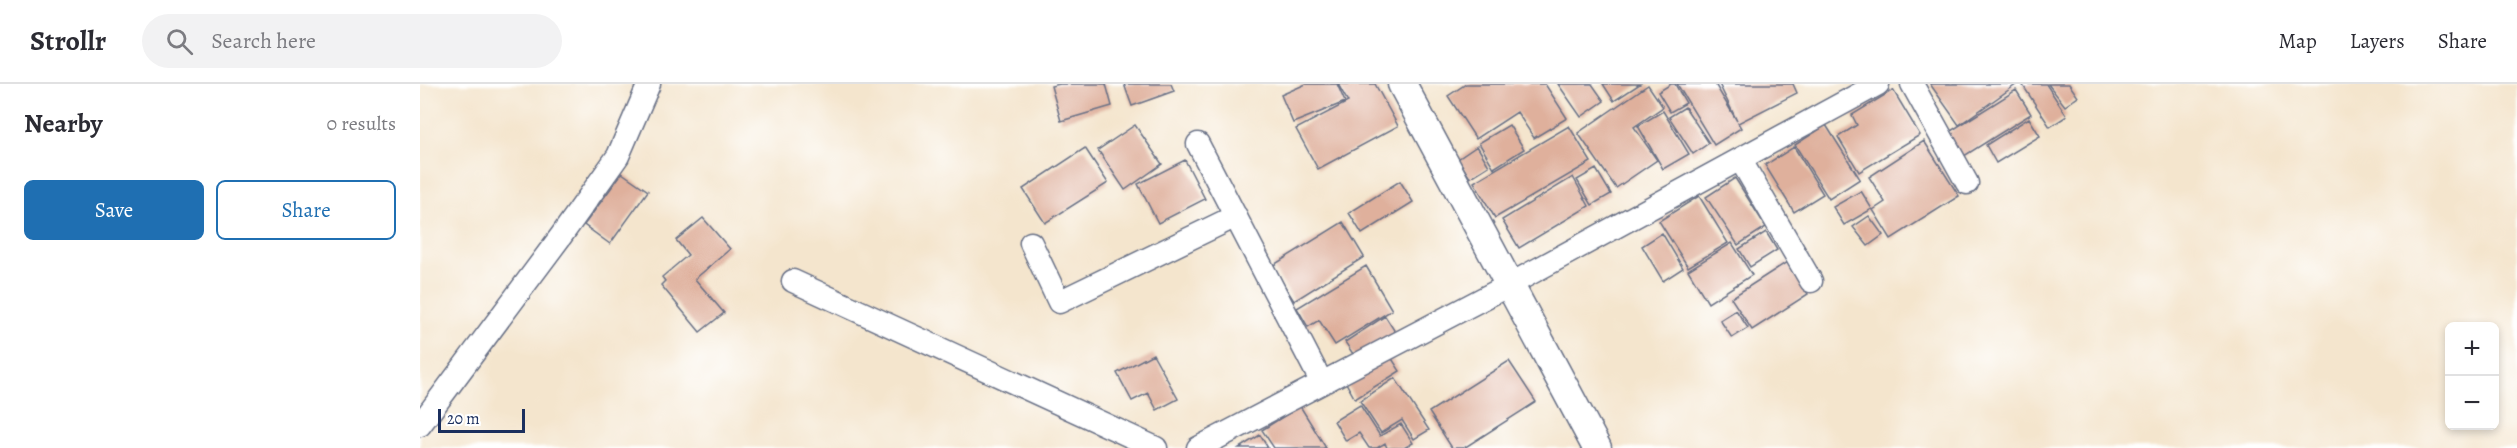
<!DOCTYPE html>
<html lang="en">
<head>
<meta charset="utf-8">
<style>
	:root { --surface:#fff; --page:#f2f2f3; --text:#2b2b33; --muted:#7c7c81; --line:#e1e1e2; --accent:#1f6fb2 }
	body { margin:0; font-family:Alegreya,serif; background:var(--page); color:var(--text) }
	.controls { position:absolute; right:18px; bottom:18px; display:grid; overflow:hidden; border-radius:9px; box-shadow:0 3px 9px #0003 }
	.controls button { width:54px; height:54px; display:grid; place-items:center; padding:0; border:0; border-bottom:2px solid var(--line); background:var(--surface); color:var(--text); font:30px sans-serif }
	.scale { position:absolute; left:18px; bottom:15px; width:87px; box-sizing:border-box; padding-left:6px; border:3px solid #1b2f5e; border-top:0; font-size:16px; line-height:21px; white-space:nowrap; color:#1b2f5e; -webkit-text-stroke:4px #fff; paint-order:stroke }
	.list { margin:0; padding:0; list-style:none }
	h2 { display:flex; justify-content:space-between; align-items:center; height:78px; margin:0; padding:0 24px; font-size:26px }
	h2 small { font-size:20px; font-weight:400; color:var(--muted) }
	.actions { display:flex; gap:12px; padding:18px 24px }
	.actions a { flex:1; padding:14px 0; border:2px solid var(--accent); border-radius:9px; text-align:center; font-size:21px; color:var(--accent) }
	.actions .main { background:var(--accent); color:#fff }
	.icon { flex:none; width:33px; height:33px; fill:none; stroke:currentColor; stroke-width:2; stroke-linecap:round; stroke-linejoin:round }
	.map { position:relative; flex:none; width:2097px; height:364px; overflow:hidden }
	header { display:flex; align-items:center; gap:36px; box-sizing:border-box; height:84px; padding:0 30px; background:var(--surface); border-bottom:2px solid var(--line) }
	header strong { font-size:28px }
	nav { display:flex; gap:33px; margin-inline-start:auto; font-size:21px }
	.search { width:420px; height:54px; background:var(--page); display:flex; align-items:center; gap:15px; box-sizing:border-box; padding:0 21px; border-radius:33px; color:var(--muted); font-size:22px }
	main { display:flex }
	aside { flex:1; background:var(--surface) }
	.map>svg:first-child { display:block }
	.building { fill:#dfb09c }
	.lines { fill:none; stroke-linecap:round; stroke-linejoin:round }
	.minor-casing { stroke:#676f85; stroke-width:25 }
	.tertiary-casing { stroke:#676f85; stroke-width:31 }
	.minor { stroke:#fff; stroke-width:22 }
	.tertiary { stroke:#fff; stroke-width:28 }
</style>
</head>
<body>
<header>
<strong>Strollr</strong>
<div class="search"><svg class="icon" aria-label="search" viewBox="0 0 24 24"><circle cx="10" cy="10" r="6"/><path d="M15 15l6 6"/></svg>Search here</div>
<nav><a>Map</a><a>Layers</a><a>Share</a></nav>
</header>
<main>
<aside>
<h2>Nearby<small>0 results</small></h2>
<ul class="list">
</ul>
<div class="actions"><a class="main">Save</a><a>Share</a></div>
</aside>
<div class="map">
<svg width="2097" height="364" viewBox="0 0 2097 364">
	<rect width="100%" height="100%" fill="#fff"/>
	<filter id="ink" filterUnits="userSpaceOnUse"><feTurbulence type="fractalNoise" baseFrequency=".0167" numOctaves="2"/><feDisplacementMap in="SourceGraphic" scale="12" xChannelSelector="R" yChannelSelector="G"/><feConvolveMatrix kernelMatrix="1 2 1 2 8 2 1 2 1" color-interpolation-filters="sRGB"/></filter>
	<filter id="wash" filterUnits="userSpaceOnUse"><feTurbulence type="fractalNoise" baseFrequency=".008" numOctaves="4" result="noise"/><feDisplacementMap in="SourceGraphic" scale="24" xChannelSelector="R" yChannelSelector="G"/><feGaussianBlur stdDeviation="1.35" result="paint"/><feColorMatrix in="noise" values="0 0 0 0 0 0 0 0 0 0 0 0 0 0 0 0 0 1.4 0 .05"/><feComposite in="paint" operator="in"/></filter>
	<g filter="url(#wash)">
		<rect width="100%" height="100%" fill="#f4e5cd"/>
		<g id="blocks">
			<path class="building" d="M640 0H686L692 22 641 37 631 2Z
				M704 0H751L754 7 712 22Z
				M886 0H917L925 18 873 39 861 11Z
				M918 0H955L978 42 898 85 876 45 928 18Z
				M1046 0H1125L1147 34 1114 54 1097 28 1056 55 1028 12Z
				M1138 0H1172L1184 17 1161 33Z
				M1183 0H1220L1194 17Z
				M1251 0H1255L1266 19 1250 28 1238 8Z
				M1257 0H1295L1317 37 1299 0H1373L1377 9 1318 39 1321 44 1294 61Z
				M1510 0H1597L1539 41Z
				M1602 0H1626L1647 32 1630 43Z
				M1628 0H1649L1658 13 1645 22Z
				M1228 1 1243 23 1214 43 1237 76 1196 104 1158 49Z
				M1473 6 1500 51 1439 88 1418 53 1437 41 1432 31Z
				M1596 6 1611 30 1541 74 1526 50Z
				M1265 23 1289 59 1273 70 1249 33Z
				M1243 27 1269 70 1243 85 1218 42Z
				M1609 34 1620 52 1576 79 1566 61Z
				M715 41 742 80 705 106 678 66Z
				M1089 41 1104 65 1074 84 1059 59Z
				M1406 41 1440 95 1409 115 1375 61Z
				M1149 42 1171 78 1075 134 1054 98Z
				M1504 57 1539 112 1471 155 1453 126 1465 118 1449 93Z
				M1057 62 1069 82 1050 94 1038 75Z
				M1374 63 1403 110 1374 128 1345 81Z
				M665 64 688 99 625 139 603 105Z
				M765 76 785 115 738 139 718 100Z
				M1176 85 1191 110 1172 121 1157 96Z
				M202 89 228 107 190 160 164 141Z
				M1153 93 1169 122 1099 164 1082 136Z
				M1315 94 1346 143 1318 161 1286 113Z
				M980 97 993 118 942 150 929 129Z
				M1441 107 1452 125 1424 141 1413 123Z
				M1279 112 1308 159 1268 183 1239 137Z
				M1449 132 1463 151 1448 162 1433 143Z
				M283 134 310 165 275 195 304 229 280 248 241 201 245 197 242 193 268 171 256 156Z
				M923 138 944 173 874 217 852 182Z
				M1346 148 1357 166 1330 183 1319 165Z
				M1242 149 1263 184 1243 197 1222 162Z
				M1312 159 1332 191 1288 219 1268 186Z
				M1367 178 1388 210 1332 246 1311 214Z
				M946 182 972 226 915 261 899 236 888 243 877 224Z
				M1316 226 1328 244 1312 254 1300 236Z
				M965 232 979 254 939 279 925 258Z
				M733 270 758 315 737 326 728 309 712 317 697 289Z
				M969 270 980 287 935 315 925 297Z
				M1089 277 1116 318 1044 364H1032L1009 328Z
				M975 294 1009 346 994 355 982 336 961 349 940 317Z
				M940 321 960 352 981 340 993 359 984 364H967L965 359 957 364H949L939 349 926 357 914 337Z
				M880 322 906 364H854L842 346Z
				M840 351 848 364H819Z"/>
		</g>
	</g>
	<g filter="url(#ink)">
		<use href="#blocks" fill-opacity="0" stroke="#676f85" stroke-width="1.5"/>
		<g class="lines">
			<defs>
				<path id="minor" d="M1492 0 1547 99
					M778 60 902 299
					M1320 75 1391 197
					M611 159 639 218 816 132
					M373 197 736 364
					M0 341 141 152 198 72 229 0
					M778 364 1089 201 1458 0"/>
				<path id="tertiary" d="M982 0 1177 364"/>
			</defs>
			<use href="#minor" class="minor-casing"/>
			<use href="#tertiary" class="tertiary-casing"/>
			<use href="#minor" class="minor"/>
			<use href="#tertiary" class="tertiary"/>
		</g>
	</g>
</svg>
<div class="controls">
<button>+</button>
<button>−</button>
</div>
<div class="scale">20 m</div>
</div>
</main>
</body>
</html>
